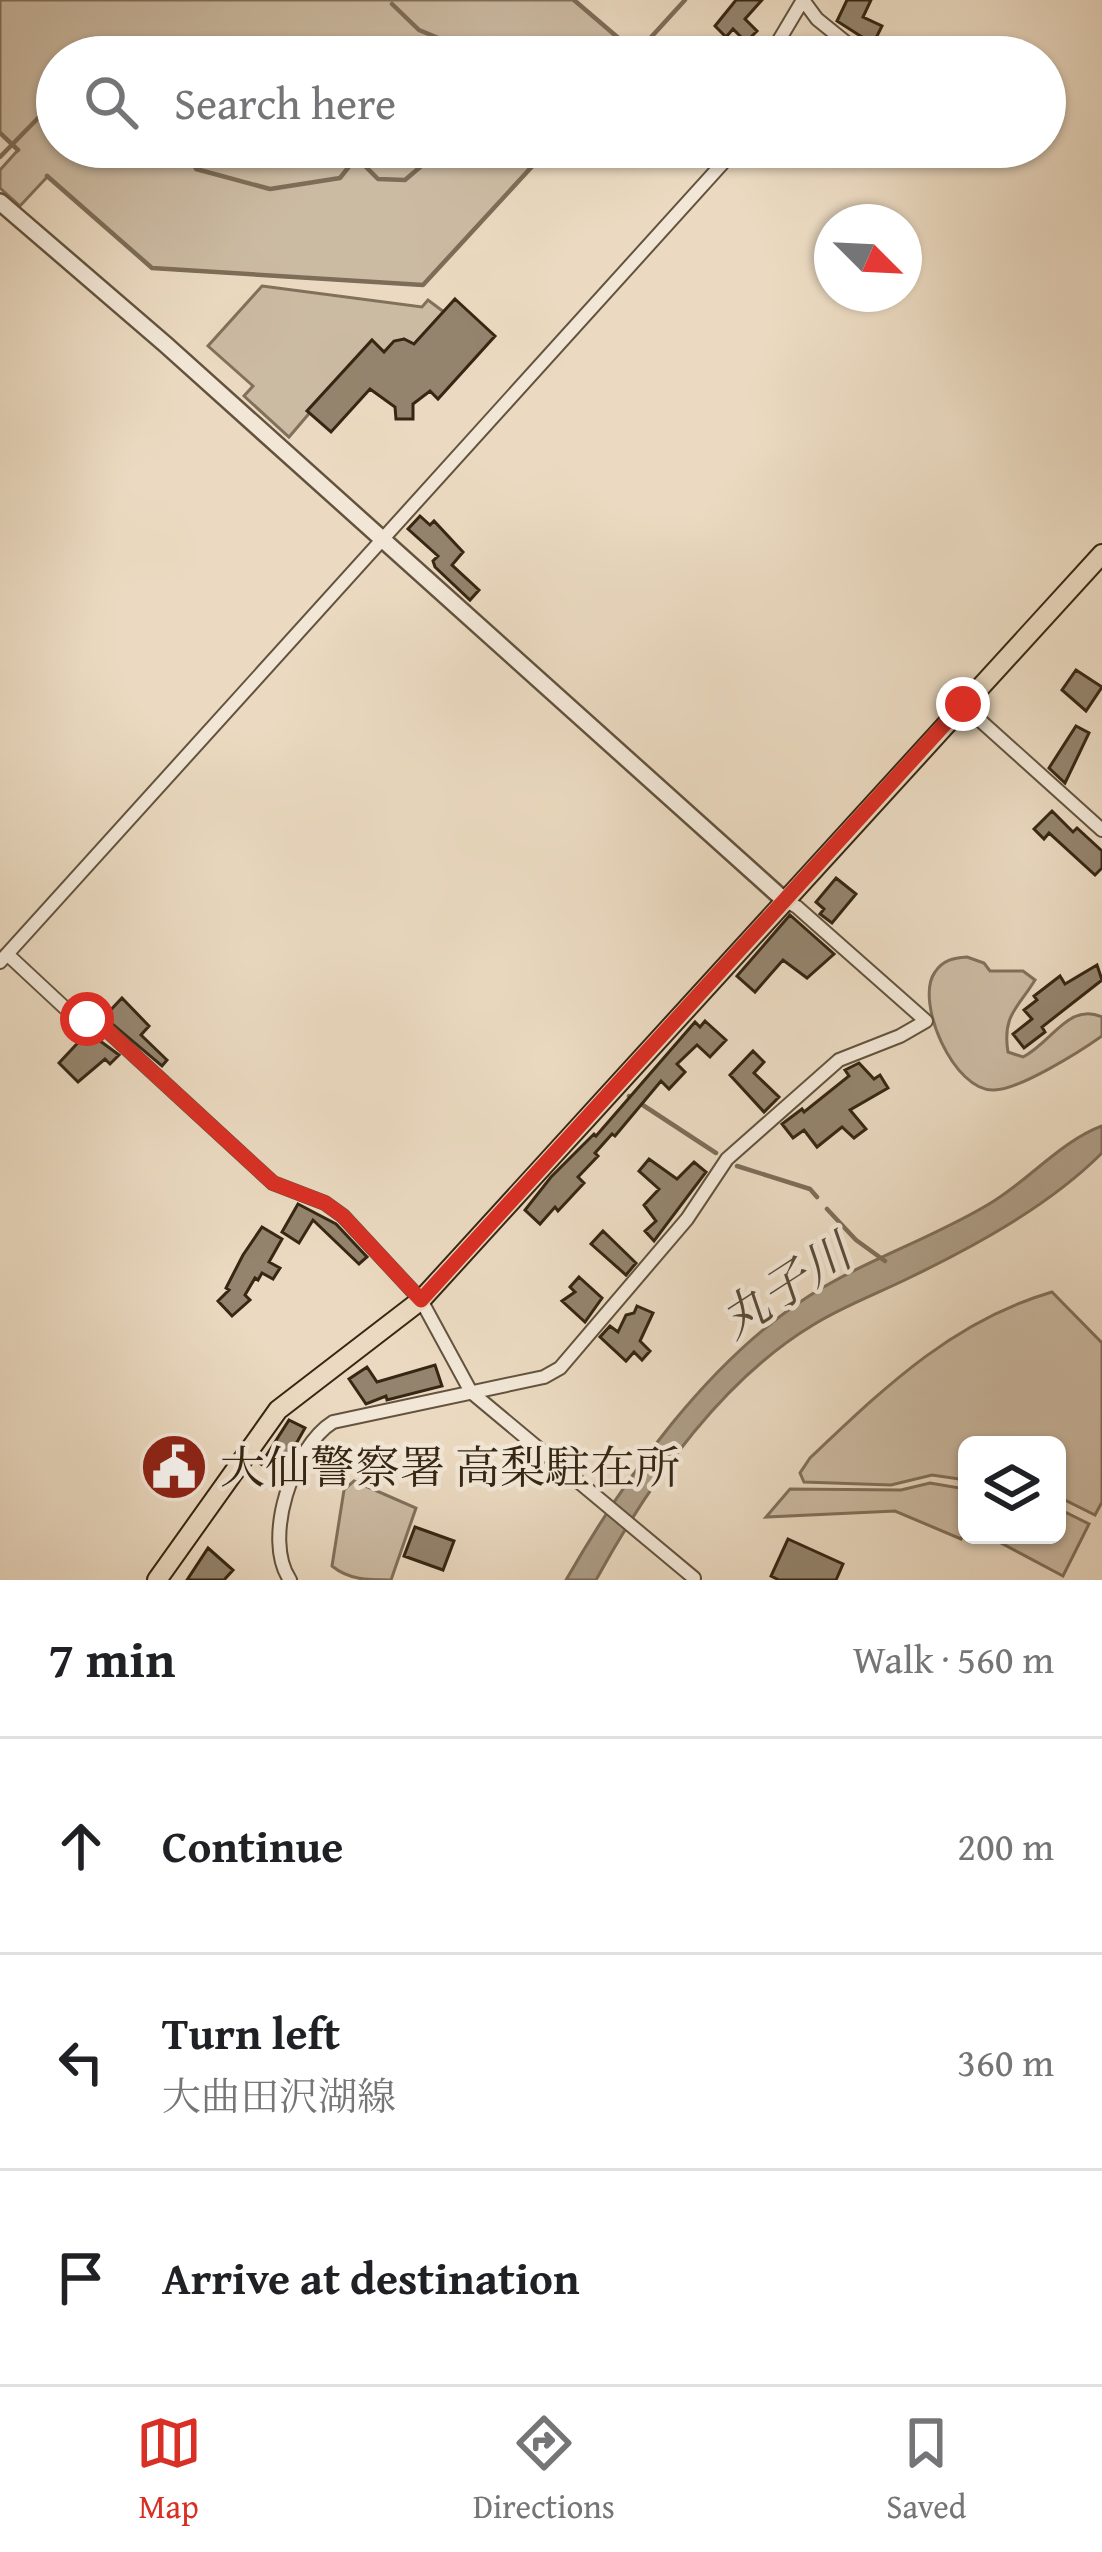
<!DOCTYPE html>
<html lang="en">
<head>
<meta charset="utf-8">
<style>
	:root { --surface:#fff; --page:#f6f6f6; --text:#202124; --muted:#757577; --line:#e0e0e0; --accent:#d93025 }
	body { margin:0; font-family:"Gentium Book Plus","Noto Serif JP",serif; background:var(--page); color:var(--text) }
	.controls { position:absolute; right:36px; bottom:36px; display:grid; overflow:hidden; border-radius:18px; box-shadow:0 3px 9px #0004 }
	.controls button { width:108px; height:108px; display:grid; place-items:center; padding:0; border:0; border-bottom:3px solid var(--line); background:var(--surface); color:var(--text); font:60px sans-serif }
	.compass { position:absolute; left:814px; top:204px; width:108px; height:108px; border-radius:50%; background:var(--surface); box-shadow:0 3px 9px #0004; rotate:114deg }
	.stop { position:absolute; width:36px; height:36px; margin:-27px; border:9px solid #d93025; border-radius:50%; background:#fff }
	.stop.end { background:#d93025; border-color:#fff; box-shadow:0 3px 12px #0008 }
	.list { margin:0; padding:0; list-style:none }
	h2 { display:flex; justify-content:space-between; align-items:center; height:156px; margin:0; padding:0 48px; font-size:51px }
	h2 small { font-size:39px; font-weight:400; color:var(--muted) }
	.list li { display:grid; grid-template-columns:78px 1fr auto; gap:36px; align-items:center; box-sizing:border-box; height:216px; padding:0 48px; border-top:3px solid var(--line) }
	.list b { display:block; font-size:45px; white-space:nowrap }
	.list p { margin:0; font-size:39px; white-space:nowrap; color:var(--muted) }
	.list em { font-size:39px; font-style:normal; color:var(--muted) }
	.icon { flex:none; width:66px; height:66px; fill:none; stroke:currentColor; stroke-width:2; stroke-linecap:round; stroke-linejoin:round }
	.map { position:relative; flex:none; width:1102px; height:1580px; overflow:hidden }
	.search { position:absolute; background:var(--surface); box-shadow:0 3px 9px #0004; left:36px; right:36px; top:36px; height:132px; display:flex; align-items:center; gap:30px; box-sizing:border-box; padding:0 42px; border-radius:66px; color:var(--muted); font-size:45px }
	.sheet { height:804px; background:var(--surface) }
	nav { display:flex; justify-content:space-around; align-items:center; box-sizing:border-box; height:168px; border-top:3px solid var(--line); background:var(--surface); font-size:33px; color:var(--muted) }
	nav a { display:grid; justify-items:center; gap:6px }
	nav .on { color:var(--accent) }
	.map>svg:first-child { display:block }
	.green { fill:#ccbba3; stroke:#81705b; stroke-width:3 }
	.water { fill:#ad9d86; stroke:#7d6d58; stroke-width:3 }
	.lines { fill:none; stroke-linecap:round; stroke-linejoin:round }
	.stream { stroke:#7d6d58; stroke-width:4.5 }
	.building { fill:#94846d; stroke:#362613; stroke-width:3 }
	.minor-casing { stroke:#63533e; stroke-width:16 }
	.tertiary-casing { stroke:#63533e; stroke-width:20 }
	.primary-casing { stroke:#362613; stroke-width:22 }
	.minor { stroke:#f2e7d7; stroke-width:12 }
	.tertiary { stroke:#f2e7d7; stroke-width:15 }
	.primary { stroke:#ebdac1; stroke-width:18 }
	.route { stroke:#d93025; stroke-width:15 }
	.labels { text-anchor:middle; stroke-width:9; stroke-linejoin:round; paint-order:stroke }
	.poi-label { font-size:45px; fill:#362613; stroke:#f2e7d7; text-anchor:start }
	.water-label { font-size:48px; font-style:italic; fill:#5a4a36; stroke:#f2e7d7 }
</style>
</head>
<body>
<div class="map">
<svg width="1102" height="1580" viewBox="0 0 1102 1580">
	<rect width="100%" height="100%" fill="#ebdac1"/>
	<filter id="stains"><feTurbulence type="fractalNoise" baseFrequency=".00167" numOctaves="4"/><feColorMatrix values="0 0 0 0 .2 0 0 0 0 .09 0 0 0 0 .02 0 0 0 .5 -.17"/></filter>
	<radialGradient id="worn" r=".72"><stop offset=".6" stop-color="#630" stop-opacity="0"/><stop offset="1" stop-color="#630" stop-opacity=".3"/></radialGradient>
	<path class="green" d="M0 0H574L636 53 633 57H57V147H550L423 285 152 268 48 176 20 206 0 188V170L18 150 0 133Z
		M262 286 422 307 428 300 444 312 414 344 404 339 384 352 371 341 289 437 244 396 253 386 208 346Z
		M967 957 984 963 990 971H1023L1035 980C1018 1008 1002 1015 1008 1052L1023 1057C1052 1042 1069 1002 1102 1017V1036C1081 1051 1019 1090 994 1090 954 1092 914 1001 935 972 943 960 953 958 967 957Z
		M1052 1292 1102 1343V1502L1095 1515 1057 1496V1445H967V1477L959 1479 932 1475 891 1485 804 1482 800 1473 810 1458C883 1389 952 1321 1052 1292Z
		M354 1481 416 1508 391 1580C368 1580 349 1580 332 1566L344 1490Z
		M930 1483 959 1488 967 1483V1526L961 1539 895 1511 766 1517 790 1489 901 1490Z
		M1057 1508 1089 1524 1063 1576 986 1535H1057Z"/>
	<path class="water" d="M1102 1126V1153C1050 1205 977 1245 911 1277 879 1293 843 1306 813 1325 720 1381 647 1487 596 1580H566C625 1477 708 1361 809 1296 865 1260 931 1239 989 1204 1027 1182 1061 1141 1102 1126Z"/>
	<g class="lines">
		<path class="stream" d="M574 0 636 53
			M392 4 419 30 484 57
			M272 57 287 45
			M633 57 685 0
			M0 133 18 150
			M104 147 106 150 119 147
			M187 147 196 169 270 189 340 178 351 164 361 162 378 179 405 180 426 162 453 159 466 147
			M0 157 43 113 57 109
			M47 176 152 268 423 285 550 147
			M629 1096 716 1153
			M737 1166 810 1189 817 1197
			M827 1209 856 1240 885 1261"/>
	</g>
	<path class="building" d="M736 0H762L745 19 757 31 746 42 733 29 726 37 715 26Z
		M847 0H871L863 17 882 26 873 44 837 21Z
		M455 299 495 336 438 399 430 391 413 404V419H396L395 407 370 389 331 432 307 411 372 340 384 352 394 341 404 339 414 344Z
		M420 516 430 525 434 521 463 552 452 565 479 590 470 600 435 567 433 561 438 556 408 529Z
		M1076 670 1102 687 1086 711 1062 690Z
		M1076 726 1089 733 1065 783 1049 768Z
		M1052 811 1073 832 1077 828 1102 851V868L1095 875 1049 833 1044 839 1034 829Z
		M836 878 856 894 832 923 820 914 824 909 816 902Z
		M790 915 834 954 807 978 783 960 755 992 737 976Z
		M1097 965 1102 980 1042 1027 1045 1032 1024 1048 1013 1034 1032 1019 1024 1010 1037 1000 1034 996 1060 976 1065 984Z
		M122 998 149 1026 141 1035 167 1060 162 1066 104 1017Z
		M705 1021 726 1040 710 1057 697 1045 677 1064 685 1072 669 1089 661 1081 615 1136 612 1134 595 1153 598 1156 578 1177 584 1183 558 1211 555 1207 540 1224 525 1210 551 1177 594 1134 596 1136 695 1022 700 1027Z
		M88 1032 119 1055 110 1064 105 1059 78 1082 59 1063Z
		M753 1051 764 1062 754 1073 779 1097 764 1112 730 1075Z
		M859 1063 874 1079 880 1075 888 1088 850 1110 866 1129 854 1138 842 1127 817 1147 804 1130 793 1138 782 1124 802 1109 804 1112 849 1076 845 1070Z
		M649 1159 677 1179 694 1162 706 1172 654 1241 645 1231 656 1221 644 1205 659 1189 639 1171Z
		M298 1204 336 1224 367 1257 359 1264 313 1220 299 1243 282 1232Z
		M262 1227 282 1239 269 1262 280 1268 273 1279 262 1273 258 1280 255 1278 245 1295 250 1300 232 1316 218 1301 229 1290 226 1288 243 1255Z
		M603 1231 636 1263 626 1275 591 1244Z
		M579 1277 602 1298 585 1322 562 1301 575 1292 570 1287Z
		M637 1306 653 1313 640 1341 650 1351 642 1360 634 1352 626 1361 600 1337 610 1326 618 1332 626 1315 634 1313Z
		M435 1365 442 1386 387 1400 386 1396 366 1404 349 1379 367 1367 377 1382Z
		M289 1420 305 1428 278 1476 261 1464Z
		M415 1527 454 1541 443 1570 404 1556Z
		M788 1539 843 1564 836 1580H779L771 1576Z
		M208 1548 233 1570 224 1580H187Z"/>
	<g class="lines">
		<defs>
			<path id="minor" d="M803 0 817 19 864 57
				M769 57 803 0
				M963 705 1102 830
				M7 954 65 1008 109 1032 273 1183 325 1203 343 1216 421 1300 471 1392 694 1578
				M0 962 722 164 731 147
				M290 1580C262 1539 293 1447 333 1422L544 1377 560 1368 687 1219 727 1159 839 1060 900 1036 926 1021 797 907 784 900"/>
			<path id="tertiary" d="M0 202 165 344 784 900"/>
			<path id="primary" d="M157 1580 278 1410 421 1300 1102 554"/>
		</defs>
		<use href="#minor" class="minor-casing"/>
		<use href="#tertiary" class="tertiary-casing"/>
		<use href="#primary" class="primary-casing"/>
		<use href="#minor" class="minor"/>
		<use href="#tertiary" class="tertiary"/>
		<use href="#primary" class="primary"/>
	</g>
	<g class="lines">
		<path class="route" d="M87 1019 109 1032 273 1183 325 1203 343 1216 421 1300 963 704"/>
	</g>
	<defs>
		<symbol id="civic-disc" viewBox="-11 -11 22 22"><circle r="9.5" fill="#8f2418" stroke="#f2e7d7"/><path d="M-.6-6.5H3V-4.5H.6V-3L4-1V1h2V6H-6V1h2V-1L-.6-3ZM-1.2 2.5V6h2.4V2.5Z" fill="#fff"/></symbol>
	</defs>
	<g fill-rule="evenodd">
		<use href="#civic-disc" x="136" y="1429" width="76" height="76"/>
	</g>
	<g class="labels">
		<g class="poi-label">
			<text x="220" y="1483">大仙警察署 高梨駐在所</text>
		</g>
		<g class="water-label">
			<text transform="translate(785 1286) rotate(-33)" y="17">丸子川</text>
		</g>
	</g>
	<rect width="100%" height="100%" filter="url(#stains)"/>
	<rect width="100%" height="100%" fill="url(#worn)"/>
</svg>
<div class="controls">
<button><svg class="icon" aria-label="layers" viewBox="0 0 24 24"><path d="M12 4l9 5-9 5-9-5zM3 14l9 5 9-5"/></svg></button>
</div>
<svg class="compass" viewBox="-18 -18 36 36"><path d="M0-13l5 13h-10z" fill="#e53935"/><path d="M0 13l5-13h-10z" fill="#757577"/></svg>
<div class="stop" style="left:87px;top:1019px"></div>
<div class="stop end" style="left:963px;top:704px"></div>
<div class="search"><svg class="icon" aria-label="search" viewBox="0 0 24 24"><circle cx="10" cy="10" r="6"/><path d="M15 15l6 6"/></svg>Search here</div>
</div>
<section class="sheet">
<h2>7 min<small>Walk · 560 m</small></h2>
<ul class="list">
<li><svg class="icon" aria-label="ahead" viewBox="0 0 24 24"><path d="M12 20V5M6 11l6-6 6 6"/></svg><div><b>Continue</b></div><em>200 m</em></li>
<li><svg class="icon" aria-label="left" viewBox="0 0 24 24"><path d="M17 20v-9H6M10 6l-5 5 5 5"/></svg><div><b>Turn left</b><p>大曲田沢湖線</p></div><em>360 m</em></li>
<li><svg class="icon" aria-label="arrive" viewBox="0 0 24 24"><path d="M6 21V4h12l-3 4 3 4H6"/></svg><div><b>Arrive at destination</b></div></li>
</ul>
</section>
<nav>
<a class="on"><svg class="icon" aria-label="map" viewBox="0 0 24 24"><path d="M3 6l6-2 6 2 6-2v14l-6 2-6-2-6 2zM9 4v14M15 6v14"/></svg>Map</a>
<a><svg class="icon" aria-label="directions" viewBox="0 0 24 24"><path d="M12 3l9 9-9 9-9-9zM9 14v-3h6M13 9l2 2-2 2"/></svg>Directions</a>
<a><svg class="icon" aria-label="saved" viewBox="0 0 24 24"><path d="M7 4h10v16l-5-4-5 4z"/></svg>Saved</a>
</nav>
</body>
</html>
